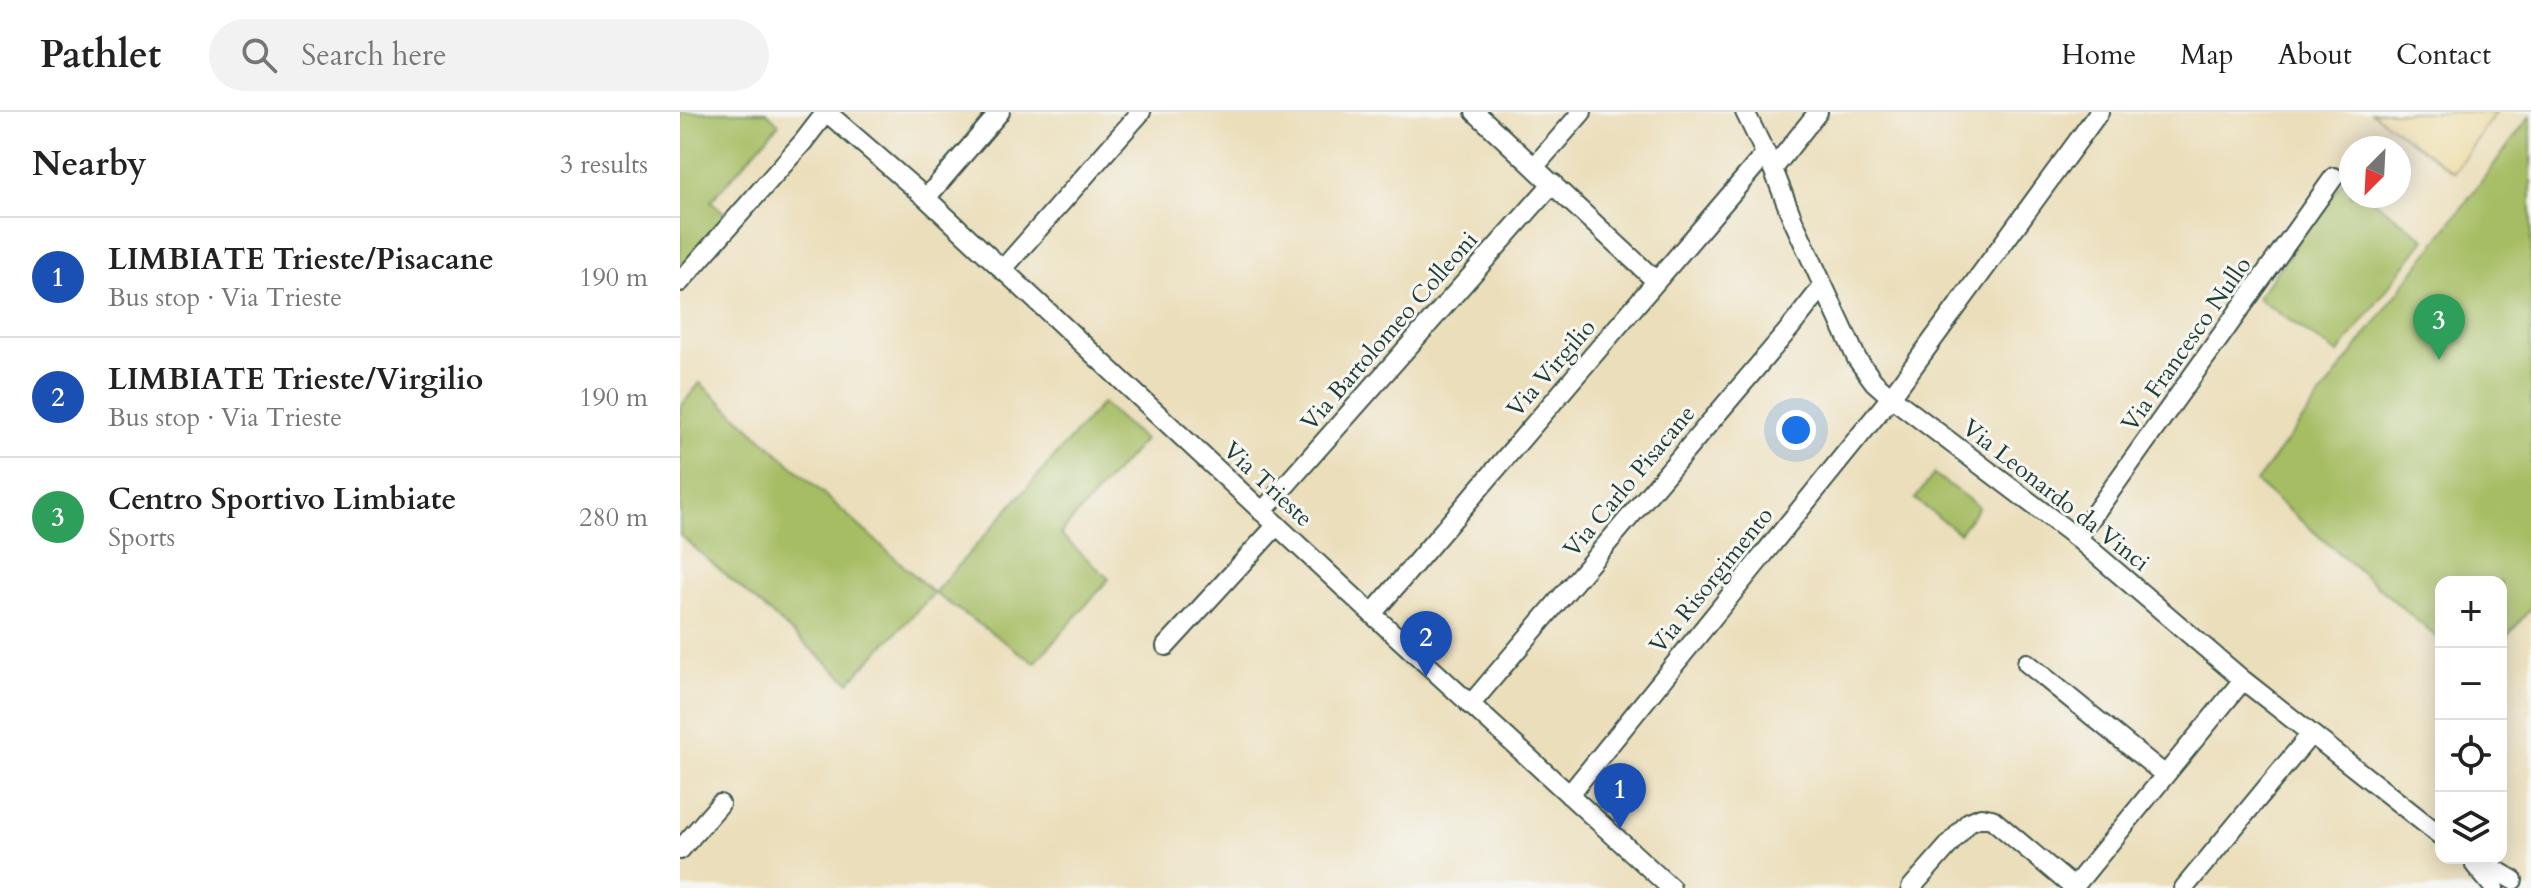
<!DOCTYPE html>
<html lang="en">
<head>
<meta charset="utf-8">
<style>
	:root { --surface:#fff; --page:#f2f2f2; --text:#222; --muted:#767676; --line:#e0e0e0; --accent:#ea580c }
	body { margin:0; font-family:Cardo,serif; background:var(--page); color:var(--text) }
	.controls { position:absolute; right:24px; bottom:24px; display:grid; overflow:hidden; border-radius:16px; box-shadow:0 4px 20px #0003 }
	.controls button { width:72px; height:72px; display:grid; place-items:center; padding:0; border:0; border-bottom:2px solid var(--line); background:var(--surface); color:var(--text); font:40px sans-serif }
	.compass { position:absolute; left:1659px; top:24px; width:72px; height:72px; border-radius:50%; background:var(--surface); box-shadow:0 4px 20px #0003; rotate:204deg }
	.you { position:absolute; left:1116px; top:318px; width:28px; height:28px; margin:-20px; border:6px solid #fff; border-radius:50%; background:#1a73e8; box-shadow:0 0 0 12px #1a73e833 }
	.badge { display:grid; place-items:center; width:52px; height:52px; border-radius:50%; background:var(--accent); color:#fff; font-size:26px; font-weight:700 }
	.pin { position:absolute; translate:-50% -66px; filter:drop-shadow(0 2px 4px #0008) }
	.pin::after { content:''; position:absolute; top:42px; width:28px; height:24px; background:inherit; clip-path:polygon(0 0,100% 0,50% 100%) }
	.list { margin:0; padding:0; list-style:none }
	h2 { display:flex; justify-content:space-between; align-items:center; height:104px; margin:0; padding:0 32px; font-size:34px }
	h2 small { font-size:26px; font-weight:400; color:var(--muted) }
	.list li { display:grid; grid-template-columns:52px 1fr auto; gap:24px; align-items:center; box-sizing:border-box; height:120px; padding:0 32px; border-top:2px solid var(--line) }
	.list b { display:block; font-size:30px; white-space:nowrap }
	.list p { margin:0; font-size:26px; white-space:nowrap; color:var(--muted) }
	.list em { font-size:26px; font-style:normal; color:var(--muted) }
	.icon { flex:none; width:44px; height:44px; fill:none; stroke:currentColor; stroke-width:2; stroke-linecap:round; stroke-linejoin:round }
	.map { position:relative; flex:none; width:1851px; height:776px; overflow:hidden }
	header { display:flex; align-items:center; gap:48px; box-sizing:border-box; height:112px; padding:0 40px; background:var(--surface); border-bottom:2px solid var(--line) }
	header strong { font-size:38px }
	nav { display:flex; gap:44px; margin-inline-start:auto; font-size:28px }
	.search { width:560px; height:72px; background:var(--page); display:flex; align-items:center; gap:20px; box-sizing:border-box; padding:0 28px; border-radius:44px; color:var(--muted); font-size:30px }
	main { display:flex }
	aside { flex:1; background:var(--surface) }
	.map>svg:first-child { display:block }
	.green { fill:#a6bd63; stroke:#627d4c; stroke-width:2 }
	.sand { fill:#eeda9e; stroke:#868c69; stroke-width:2 }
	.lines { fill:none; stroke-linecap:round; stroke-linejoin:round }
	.street-casing { stroke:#3e5548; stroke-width:22 }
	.street { stroke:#fff; stroke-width:18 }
	.labels { text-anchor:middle; stroke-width:6; stroke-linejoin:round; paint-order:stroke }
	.street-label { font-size:24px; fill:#1f3d34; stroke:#f6f6f2 }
</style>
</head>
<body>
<header>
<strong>Pathlet</strong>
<div class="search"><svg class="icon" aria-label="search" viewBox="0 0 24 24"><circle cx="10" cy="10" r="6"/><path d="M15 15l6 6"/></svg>Search here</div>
<nav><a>Home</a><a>Map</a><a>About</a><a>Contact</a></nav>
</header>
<main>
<aside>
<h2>Nearby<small>3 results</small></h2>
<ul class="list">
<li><span class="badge" style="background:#1a4fb4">1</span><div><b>LIMBIATE Trieste/Pisacane</b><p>Bus stop · Via Trieste</p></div><em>190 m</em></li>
<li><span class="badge" style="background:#1a4fb4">2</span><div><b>LIMBIATE Trieste/Virgilio</b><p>Bus stop · Via Trieste</p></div><em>190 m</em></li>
<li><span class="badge" style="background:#2e9e5b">3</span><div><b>Centro Sportivo Limbiate</b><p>Sports</p></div><em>280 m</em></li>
</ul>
</aside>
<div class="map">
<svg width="1851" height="776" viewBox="0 0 1851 776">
	<rect width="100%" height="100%" fill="#f6f6f2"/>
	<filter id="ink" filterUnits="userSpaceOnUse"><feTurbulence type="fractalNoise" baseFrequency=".0125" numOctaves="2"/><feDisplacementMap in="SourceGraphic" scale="16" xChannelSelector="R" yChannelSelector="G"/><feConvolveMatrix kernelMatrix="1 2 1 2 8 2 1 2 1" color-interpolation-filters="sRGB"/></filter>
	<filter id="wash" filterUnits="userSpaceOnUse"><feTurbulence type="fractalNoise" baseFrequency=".006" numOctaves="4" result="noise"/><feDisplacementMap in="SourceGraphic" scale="32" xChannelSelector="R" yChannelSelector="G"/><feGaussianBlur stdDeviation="1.8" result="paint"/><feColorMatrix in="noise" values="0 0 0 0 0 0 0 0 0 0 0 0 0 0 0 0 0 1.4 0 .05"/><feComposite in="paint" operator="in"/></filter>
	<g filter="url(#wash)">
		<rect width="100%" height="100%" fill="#ebdeba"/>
		<path class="green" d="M0 0H86L99 12 31 89 48 104 0 157Z
			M1851 3V496L1821 532V470H1761V529L1576 370Z
			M1665 67 1671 71V84H1688L1745 127 1658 242 1577 186Z
			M20 271 254 481 422 291 464 328 380 422 429 467 355 551 254 481 169 570 0 423V295Z
			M1254 362 1299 395 1279 421 1235 387Z"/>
		<path class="sand" d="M1691 0H1816L1774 60Z"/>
	</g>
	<g filter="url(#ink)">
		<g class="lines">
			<defs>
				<path id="street" d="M795 0 976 169
					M1065 0 1093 57 1113 108 1177 247 1194 270 1211 285 1397 426 1563 568 1761 724
					M151 4 246 86 692 502 991 776
					M855 54 902 0
					M1093 57 1138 0
					M246 86 320 0
					M322 158 461 0
					M0 170 123 30 143 4
					M582 400 873 71
					M1397 426 1654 65
					M692 502 1086 41
					M486 534 597 413
					M1347 551 1485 663
					M790 593 1110 216 1143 174
					M889 683 1211 285 1419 0
					M0 738 40 692
					M1795 746 1833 768
					M1795 753 1814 776
					M1231 776 1289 710 1301 705 1312 707 1394 776
					M1393 776 1563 568
					M1504 776 1631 622"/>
			</defs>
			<use href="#street" class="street-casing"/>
			<use href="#street" class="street"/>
		</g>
	</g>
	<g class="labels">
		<g class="street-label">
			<text transform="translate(709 219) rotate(-49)" y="8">Via Bartolomeo Colleoni</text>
			<text transform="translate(1506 232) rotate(-55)" y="8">Via Francesco Nullo</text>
			<text transform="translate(871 256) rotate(-49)" y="8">Via Virgilio</text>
			<text transform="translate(949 369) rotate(-50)" y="8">Via Carlo Pisacane</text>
			<text transform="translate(588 372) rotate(43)" y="8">Via Trieste</text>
			<text transform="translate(1376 383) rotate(38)" y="8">Via Leonardo da Vinci</text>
			<text transform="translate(1031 468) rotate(-51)" y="8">Via Risorgimento</text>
		</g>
	</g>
</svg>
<div class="controls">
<button>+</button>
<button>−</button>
<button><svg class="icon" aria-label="locate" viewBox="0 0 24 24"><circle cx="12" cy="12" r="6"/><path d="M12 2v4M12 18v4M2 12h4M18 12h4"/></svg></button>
<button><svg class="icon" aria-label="layers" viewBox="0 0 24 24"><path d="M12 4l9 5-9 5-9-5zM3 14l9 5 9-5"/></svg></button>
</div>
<svg class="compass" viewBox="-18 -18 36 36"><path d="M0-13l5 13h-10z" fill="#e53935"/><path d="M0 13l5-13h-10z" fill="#767676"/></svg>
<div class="you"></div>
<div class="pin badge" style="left:940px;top:717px;background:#1a4fb4">1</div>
<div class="pin badge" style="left:746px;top:565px;background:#1a4fb4">2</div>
<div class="pin badge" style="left:1759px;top:248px;background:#2e9e5b">3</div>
</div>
</main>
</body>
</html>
